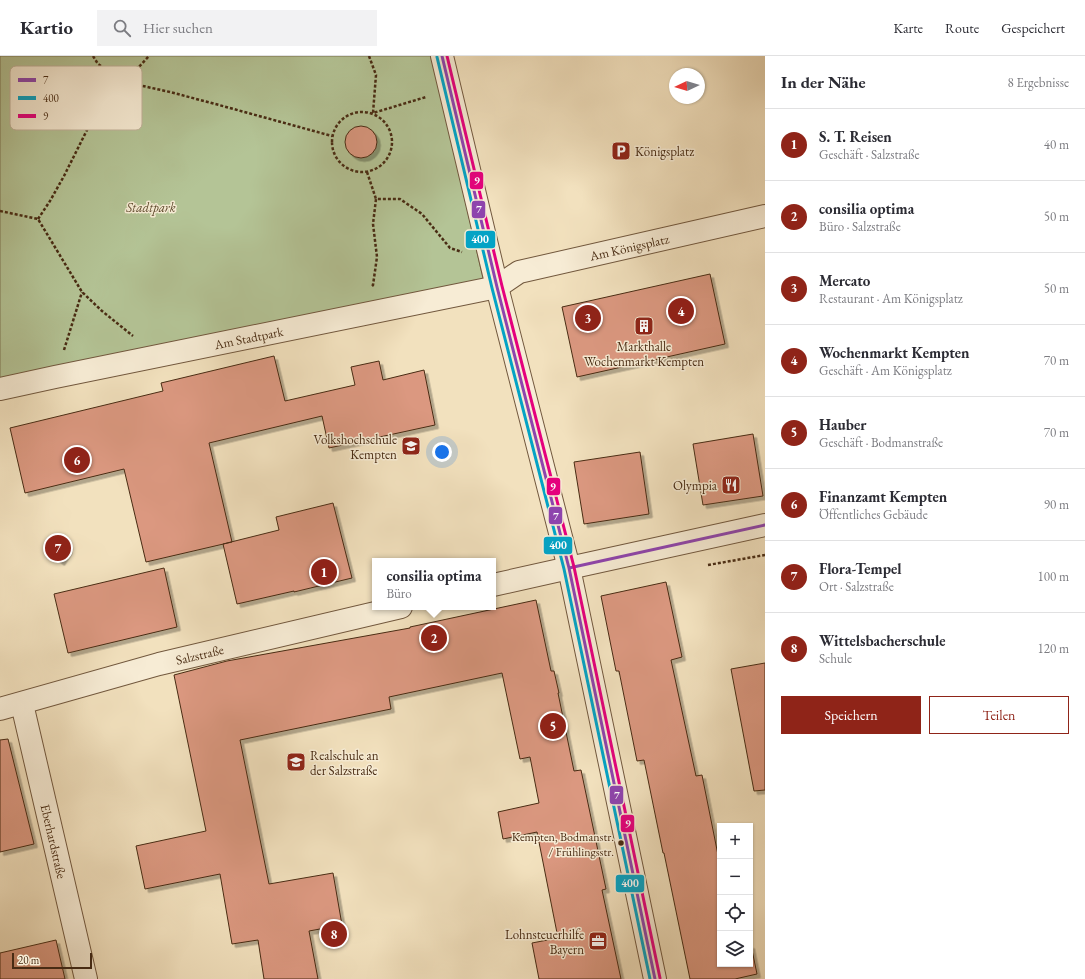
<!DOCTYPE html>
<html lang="de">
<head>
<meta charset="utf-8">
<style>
	:root { --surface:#fff; --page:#f2f2f3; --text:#2b2b33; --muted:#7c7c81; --line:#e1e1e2; --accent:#8f2418 }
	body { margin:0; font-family:"EB Garamond",serif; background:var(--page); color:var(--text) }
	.controls { position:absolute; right:12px; bottom:12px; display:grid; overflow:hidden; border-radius:0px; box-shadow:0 1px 3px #0004 }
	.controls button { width:36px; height:36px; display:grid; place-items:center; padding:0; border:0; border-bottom:1px solid var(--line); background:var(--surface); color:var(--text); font:20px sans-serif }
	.compass { position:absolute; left:669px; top:12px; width:36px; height:36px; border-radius:50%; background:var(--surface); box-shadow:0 1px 3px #0004; rotate:266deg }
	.scale { position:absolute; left:12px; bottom:10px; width:80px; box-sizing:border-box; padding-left:4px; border:2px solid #482b13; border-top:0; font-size:11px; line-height:14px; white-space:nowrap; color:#482b13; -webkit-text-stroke:3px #f7ecd5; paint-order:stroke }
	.you { position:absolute; left:442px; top:396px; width:14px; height:14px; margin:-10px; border:3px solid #fff; border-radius:50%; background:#1a73e8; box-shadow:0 0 0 6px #1a73e833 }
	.badge { display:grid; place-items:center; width:26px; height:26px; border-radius:50%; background:var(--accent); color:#fff; font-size:13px; font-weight:700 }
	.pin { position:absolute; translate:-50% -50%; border:2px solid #fff; box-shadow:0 1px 4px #0006 }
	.popup { position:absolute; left:372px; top:502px; width:124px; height:52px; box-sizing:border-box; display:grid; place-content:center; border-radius:0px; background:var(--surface); filter:drop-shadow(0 1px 3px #0005); font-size:13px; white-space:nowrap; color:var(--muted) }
	.popup b { font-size:15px; color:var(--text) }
	.popup::after { content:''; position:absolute; left:50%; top:100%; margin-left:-8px; border:8px solid transparent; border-top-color:var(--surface) }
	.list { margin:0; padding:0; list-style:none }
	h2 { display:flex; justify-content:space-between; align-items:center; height:52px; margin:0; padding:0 16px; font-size:17px }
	h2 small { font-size:13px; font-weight:400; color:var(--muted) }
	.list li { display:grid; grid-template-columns:26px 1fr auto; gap:12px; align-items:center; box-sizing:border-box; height:72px; padding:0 16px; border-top:1px solid var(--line) }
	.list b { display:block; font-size:15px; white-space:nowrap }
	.list p { margin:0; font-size:13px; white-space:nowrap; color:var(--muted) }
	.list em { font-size:13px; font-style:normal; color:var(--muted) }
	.actions { display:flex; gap:8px; padding:12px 16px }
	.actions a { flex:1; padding:9px 0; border:1px solid var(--accent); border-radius:0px; text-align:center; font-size:14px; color:var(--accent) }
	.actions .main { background:var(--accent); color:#fff }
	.icon { flex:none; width:22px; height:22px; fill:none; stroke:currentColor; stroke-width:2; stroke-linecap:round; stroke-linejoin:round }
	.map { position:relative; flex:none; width:765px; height:923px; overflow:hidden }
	header { display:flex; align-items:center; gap:24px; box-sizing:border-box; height:56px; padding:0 20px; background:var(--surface); border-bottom:1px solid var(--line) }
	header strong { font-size:19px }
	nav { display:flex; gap:22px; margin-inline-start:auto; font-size:14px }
	.search { width:280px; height:36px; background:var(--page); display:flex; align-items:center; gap:10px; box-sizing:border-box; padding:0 14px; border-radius:0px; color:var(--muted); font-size:15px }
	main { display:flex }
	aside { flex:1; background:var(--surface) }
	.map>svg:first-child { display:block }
	.green { fill:#b4c496; stroke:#7e7854 }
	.building { fill:#db9880; stroke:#482b13; filter:url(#shadow) }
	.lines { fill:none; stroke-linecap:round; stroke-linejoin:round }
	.minor-casing { stroke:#72583e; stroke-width:24 }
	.path { stroke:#482b13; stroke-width:2.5; stroke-dasharray:3 2; stroke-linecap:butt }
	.minor { stroke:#f7ecd5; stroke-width:22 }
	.bus-1-casing { stroke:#f7ecd5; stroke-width:6 }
	.bus-2-casing { stroke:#f7ecd5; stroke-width:6 }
	.bus-3-casing { stroke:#f7ecd5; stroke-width:6 }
	.bus-1 { stroke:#8e44ad; stroke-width:3 }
	.bus-2 { stroke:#04a3c5; stroke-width:3 }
	.bus-3 { stroke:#e5007d; stroke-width:3 }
	.bus-dot { fill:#482b13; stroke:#f7ecd5; stroke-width:1.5 }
	.labels { text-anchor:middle; stroke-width:3; stroke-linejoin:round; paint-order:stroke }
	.bus-label { font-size:12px; fill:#482b13; stroke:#f7ecd5; text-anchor:end }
	.poi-label { font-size:13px; fill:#482b13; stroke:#f7ecd5; text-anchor:end }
	.park-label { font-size:13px; font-style:italic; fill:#5e4a2d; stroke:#f7ecd5 }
	.street-label { font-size:13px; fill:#482b13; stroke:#f7ecd5 }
	.key { fill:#f7ecd5; stroke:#c2b29b; stroke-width:1 }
	.key-label { font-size:11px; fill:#482b13 }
	.line-badge { stroke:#f7ecd5; stroke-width:1.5 }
	.badge-label { font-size:11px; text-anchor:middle; font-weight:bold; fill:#fff }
</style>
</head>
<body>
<header>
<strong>Kartio</strong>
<div class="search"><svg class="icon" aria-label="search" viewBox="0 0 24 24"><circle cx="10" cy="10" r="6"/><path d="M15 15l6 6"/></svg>Hier suchen</div>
<nav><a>Karte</a><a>Route</a><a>Gespeichert</a></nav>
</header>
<main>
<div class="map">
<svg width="765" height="923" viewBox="0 0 765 923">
	<defs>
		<filter id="shadow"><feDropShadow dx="3.5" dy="3.5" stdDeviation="0" flood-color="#0004"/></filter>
	</defs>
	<rect width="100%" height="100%" fill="#f2e1be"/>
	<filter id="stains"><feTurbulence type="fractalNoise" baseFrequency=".005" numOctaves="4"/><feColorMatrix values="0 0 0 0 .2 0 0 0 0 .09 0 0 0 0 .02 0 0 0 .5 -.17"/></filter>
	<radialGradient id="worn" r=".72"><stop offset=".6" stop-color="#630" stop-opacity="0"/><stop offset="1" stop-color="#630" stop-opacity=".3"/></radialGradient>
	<path class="green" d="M0 0H432L485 231 0 339Z"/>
	<path class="building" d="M345 86a16 16 0 1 1 32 0a16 16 0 1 1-32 0Z
		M710 218 725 288 577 321 562 251Z
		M274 300 285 345 355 329 351 311 379 305 383 324 424 314 435 369 329 392 322 360 209 387 232 486 146 506 124 413 25 437 10 372 163 335 161 327Z
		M753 378 763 440 703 449 693 388Z
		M640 396 649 458 584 468 574 406Z
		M333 447 352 522 294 536V535L237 548 223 488 279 474 276 461Z
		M56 480H62L67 484 69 489 68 495 61 506 50 498 47 493 48 487 51 482Z
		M164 512 177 571 68 597 54 538Z
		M666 526 682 601 671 604 696 720 702 719 720 809V908H750V889H751L757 918 735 923H690L664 797H663L644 704 637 705 619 615H616L601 540Z
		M536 544 551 615H554L559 637H558L574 715 581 714 606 833 602 834 621 923H539L532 887 558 882 537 776 503 783 498 756 539 747 530 701 520 703 502 617 389 641 391 653 240 684 269 828 333 817 342 869 309 875 318 923H264L258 884 232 888 220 818 145 833 136 790 206 775 174 619 227 605 410 572V571Z
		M765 607V734L754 735 731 613Z
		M8 683 34 788 0 796V684Z
		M56 884 65 923H0V897Z"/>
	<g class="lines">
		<defs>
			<g id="minor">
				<path d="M442 0 497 231 569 512 655 923"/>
				<path id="s1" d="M0 333 55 321 497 231 519 216 765 160"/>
				<path d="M493 529 569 512 765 469"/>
				<path id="s2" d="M22 648 86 923"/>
				<path id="s3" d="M0 653 159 608 401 551"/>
			</g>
		</defs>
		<use href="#minor" class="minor-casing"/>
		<path class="path" d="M93 0 98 8 125 26 170 36 219 49 332 80
			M369 0 376 19 373 57 426 41
			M332 86a30 30 0 1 1 60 0a30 30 0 1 1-60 0Z
			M367 116 376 143
			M0 155 38 163 82 236 102 255 133 280
			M38 163 50 145 64 120 99 50 125 26 149 0
			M372 230 373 229 377 201 373 168 376 143H400L422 158 450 192 462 196
			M64 294 82 236
			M708 509 765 499"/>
		<use href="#minor" class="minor"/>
		<defs>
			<path id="bus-1" d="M442 0 497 231 569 512 655 923
				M569 512 765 469"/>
			<path id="bus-2" d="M437 1 492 232 564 513 650 923"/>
			<path id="bus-3" d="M447 0 502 230 574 511 660 922"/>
		</defs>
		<use href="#bus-1" class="bus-1-casing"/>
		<use href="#bus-2" class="bus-2-casing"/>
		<use href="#bus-3" class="bus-3-casing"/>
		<use href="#bus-1" class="bus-1"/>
		<use href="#bus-2" class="bus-2"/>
		<use href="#bus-3" class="bus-3"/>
	</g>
	<defs>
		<symbol id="parking-square" viewBox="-11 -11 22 22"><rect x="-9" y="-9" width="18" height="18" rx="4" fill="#8f2418" stroke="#f7ecd5"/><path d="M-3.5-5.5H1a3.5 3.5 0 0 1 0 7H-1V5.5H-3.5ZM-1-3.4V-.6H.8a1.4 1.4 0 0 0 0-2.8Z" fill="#fff"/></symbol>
		<symbol id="building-square" viewBox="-11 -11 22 22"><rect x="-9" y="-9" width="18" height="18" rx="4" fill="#8f2418" stroke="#f7ecd5"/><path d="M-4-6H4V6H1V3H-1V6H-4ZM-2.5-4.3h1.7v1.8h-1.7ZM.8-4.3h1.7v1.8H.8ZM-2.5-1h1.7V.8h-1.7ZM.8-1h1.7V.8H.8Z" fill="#fff"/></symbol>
		<symbol id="university-square" viewBox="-11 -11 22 22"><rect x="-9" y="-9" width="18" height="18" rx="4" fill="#8f2418" stroke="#f7ecd5"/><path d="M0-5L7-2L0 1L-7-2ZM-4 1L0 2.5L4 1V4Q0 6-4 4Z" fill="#fff"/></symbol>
		<symbol id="restaurant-square" viewBox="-11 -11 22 22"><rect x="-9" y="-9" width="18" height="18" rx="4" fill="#8f2418" stroke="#f7ecd5"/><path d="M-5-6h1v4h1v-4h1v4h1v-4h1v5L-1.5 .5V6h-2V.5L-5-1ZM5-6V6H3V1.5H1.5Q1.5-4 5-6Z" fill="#fff"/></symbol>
		<symbol id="school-square" viewBox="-11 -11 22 22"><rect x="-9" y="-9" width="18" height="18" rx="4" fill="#8f2418" stroke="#f7ecd5"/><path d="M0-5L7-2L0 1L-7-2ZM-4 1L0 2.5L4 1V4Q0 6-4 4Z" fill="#fff"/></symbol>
		<symbol id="office-square" viewBox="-11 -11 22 22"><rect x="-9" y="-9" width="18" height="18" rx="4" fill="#8f2418" stroke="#f7ecd5"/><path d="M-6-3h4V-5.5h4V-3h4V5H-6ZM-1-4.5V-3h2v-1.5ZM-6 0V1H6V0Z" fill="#fff"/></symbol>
	</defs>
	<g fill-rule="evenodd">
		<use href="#parking-square" x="610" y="84" width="22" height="22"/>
		<use href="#building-square" x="633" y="259" width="22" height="22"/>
		<use href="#university-square" x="400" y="379" width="22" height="22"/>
		<use href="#restaurant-square" x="720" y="418" width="22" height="22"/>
		<use href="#school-square" x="285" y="695" width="22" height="22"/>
		<use href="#office-square" x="587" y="874" width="22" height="22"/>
	</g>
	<circle class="bus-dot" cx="621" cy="787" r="3.5"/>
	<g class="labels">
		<g class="bus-label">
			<text x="614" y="785">Kempten, Bodmanstr.<tspan x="614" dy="15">/ Frühlingsstr.</tspan></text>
		</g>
		<g class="poi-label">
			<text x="635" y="100" text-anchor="start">Königsplatz</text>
			<text x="644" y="295" text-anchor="middle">Markthalle<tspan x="644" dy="15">Wochenmarkt Kempten</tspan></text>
			<text x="397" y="388">Volkshochschule<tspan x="397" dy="15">Kempten</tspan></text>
			<text x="717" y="434">Olympia</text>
			<text x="310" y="704" text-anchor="start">Realschule an<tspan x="310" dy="15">der Salzstraße</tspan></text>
			<text x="584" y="883">Lohnsteuerhilfe<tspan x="584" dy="15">Bayern</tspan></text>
		</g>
		<g class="park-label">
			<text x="151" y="156">Stadtpark</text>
		</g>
		<g class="street-label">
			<text dy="5" stroke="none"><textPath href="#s1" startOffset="647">Am Königsplatz</textPath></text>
			<text dy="5" stroke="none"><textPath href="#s1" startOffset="254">Am Stadtpark</textPath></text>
			<text dy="5" stroke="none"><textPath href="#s3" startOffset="207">Salzstraße</textPath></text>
			<text dy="5" stroke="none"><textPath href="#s2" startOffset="141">Eberhardstraße</textPath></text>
		</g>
	</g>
	<rect x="10" y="10" width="132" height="64" rx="6" class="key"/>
	<rect x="18" y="22" width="18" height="4" fill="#8e44ad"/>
	<rect x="18" y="40" width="18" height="4" fill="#04a3c5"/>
	<rect x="18" y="58" width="18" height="4" fill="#e5007d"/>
	<g class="key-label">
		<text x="43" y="28">7</text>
		<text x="43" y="46">400</text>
		<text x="43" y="64">9</text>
	</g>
	<g class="line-badge">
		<rect x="469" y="115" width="15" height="19" rx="4" fill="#e5007d"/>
		<rect x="471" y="144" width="15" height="19" rx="4" fill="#8e44ad"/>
		<rect x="465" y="174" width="31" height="19" rx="4" fill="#04a3c5"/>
		<rect x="546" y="421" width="15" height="19" rx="4" fill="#e5007d"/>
		<rect x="548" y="450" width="15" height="19" rx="4" fill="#8e44ad"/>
		<rect x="543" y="480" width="30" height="19" rx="4" fill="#04a3c5"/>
		<rect x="609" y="729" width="15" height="20" rx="4" fill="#8e44ad"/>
		<rect x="620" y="758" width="15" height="19" rx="4" fill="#e5007d"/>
		<rect x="615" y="818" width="30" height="19" rx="4" fill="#04a3c5"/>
	</g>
	<g class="badge-label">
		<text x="477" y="128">9</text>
		<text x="479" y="157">7</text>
		<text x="480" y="187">400</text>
		<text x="553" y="434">9</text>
		<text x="556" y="464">7</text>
		<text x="558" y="493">400</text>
		<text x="617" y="743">7</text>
		<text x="628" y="771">9</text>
		<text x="630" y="831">400</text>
	</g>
	<rect width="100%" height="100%" filter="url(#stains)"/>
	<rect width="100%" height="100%" fill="url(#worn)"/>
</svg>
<div class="controls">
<button>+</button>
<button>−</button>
<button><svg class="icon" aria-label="locate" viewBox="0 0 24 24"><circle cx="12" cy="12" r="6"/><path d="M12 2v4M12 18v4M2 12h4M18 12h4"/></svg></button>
<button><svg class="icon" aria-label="layers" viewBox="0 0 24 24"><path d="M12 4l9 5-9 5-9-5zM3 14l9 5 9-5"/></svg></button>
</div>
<svg class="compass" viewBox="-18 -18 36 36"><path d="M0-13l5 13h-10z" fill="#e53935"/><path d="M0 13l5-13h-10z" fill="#7c7c81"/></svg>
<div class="scale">20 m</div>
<div class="you"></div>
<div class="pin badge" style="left:324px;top:516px">1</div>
<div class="pin badge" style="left:434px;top:582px">2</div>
<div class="popup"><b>consilia optima</b>Büro</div>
<div class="pin badge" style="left:588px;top:262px">3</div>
<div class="pin badge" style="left:681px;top:255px">4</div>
<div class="pin badge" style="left:553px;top:670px">5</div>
<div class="pin badge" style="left:77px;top:404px">6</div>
<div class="pin badge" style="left:58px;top:492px">7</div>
<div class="pin badge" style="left:334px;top:878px">8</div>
</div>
<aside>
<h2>In der Nähe<small>8 Ergebnisse</small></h2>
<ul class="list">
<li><span class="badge">1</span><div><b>S. T. Reisen</b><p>Geschäft · Salzstraße</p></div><em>40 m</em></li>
<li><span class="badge">2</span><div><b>consilia optima</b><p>Büro · Salzstraße</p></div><em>50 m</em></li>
<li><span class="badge">3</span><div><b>Mercato</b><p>Restaurant · Am Königsplatz</p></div><em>50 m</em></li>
<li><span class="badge">4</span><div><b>Wochenmarkt Kempten</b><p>Geschäft · Am Königsplatz</p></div><em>70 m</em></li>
<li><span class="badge">5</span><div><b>Hauber</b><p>Geschäft · Bodmanstraße</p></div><em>70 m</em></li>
<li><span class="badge">6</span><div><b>Finanzamt Kempten</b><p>Öffentliches Gebäude</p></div><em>90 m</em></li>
<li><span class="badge">7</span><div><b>Flora-Tempel</b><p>Ort · Salzstraße</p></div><em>100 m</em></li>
<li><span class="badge">8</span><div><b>Wittelsbacherschule</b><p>Schule</p></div><em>120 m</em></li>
</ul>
<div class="actions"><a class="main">Speichern</a><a>Teilen</a></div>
</aside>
</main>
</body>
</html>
